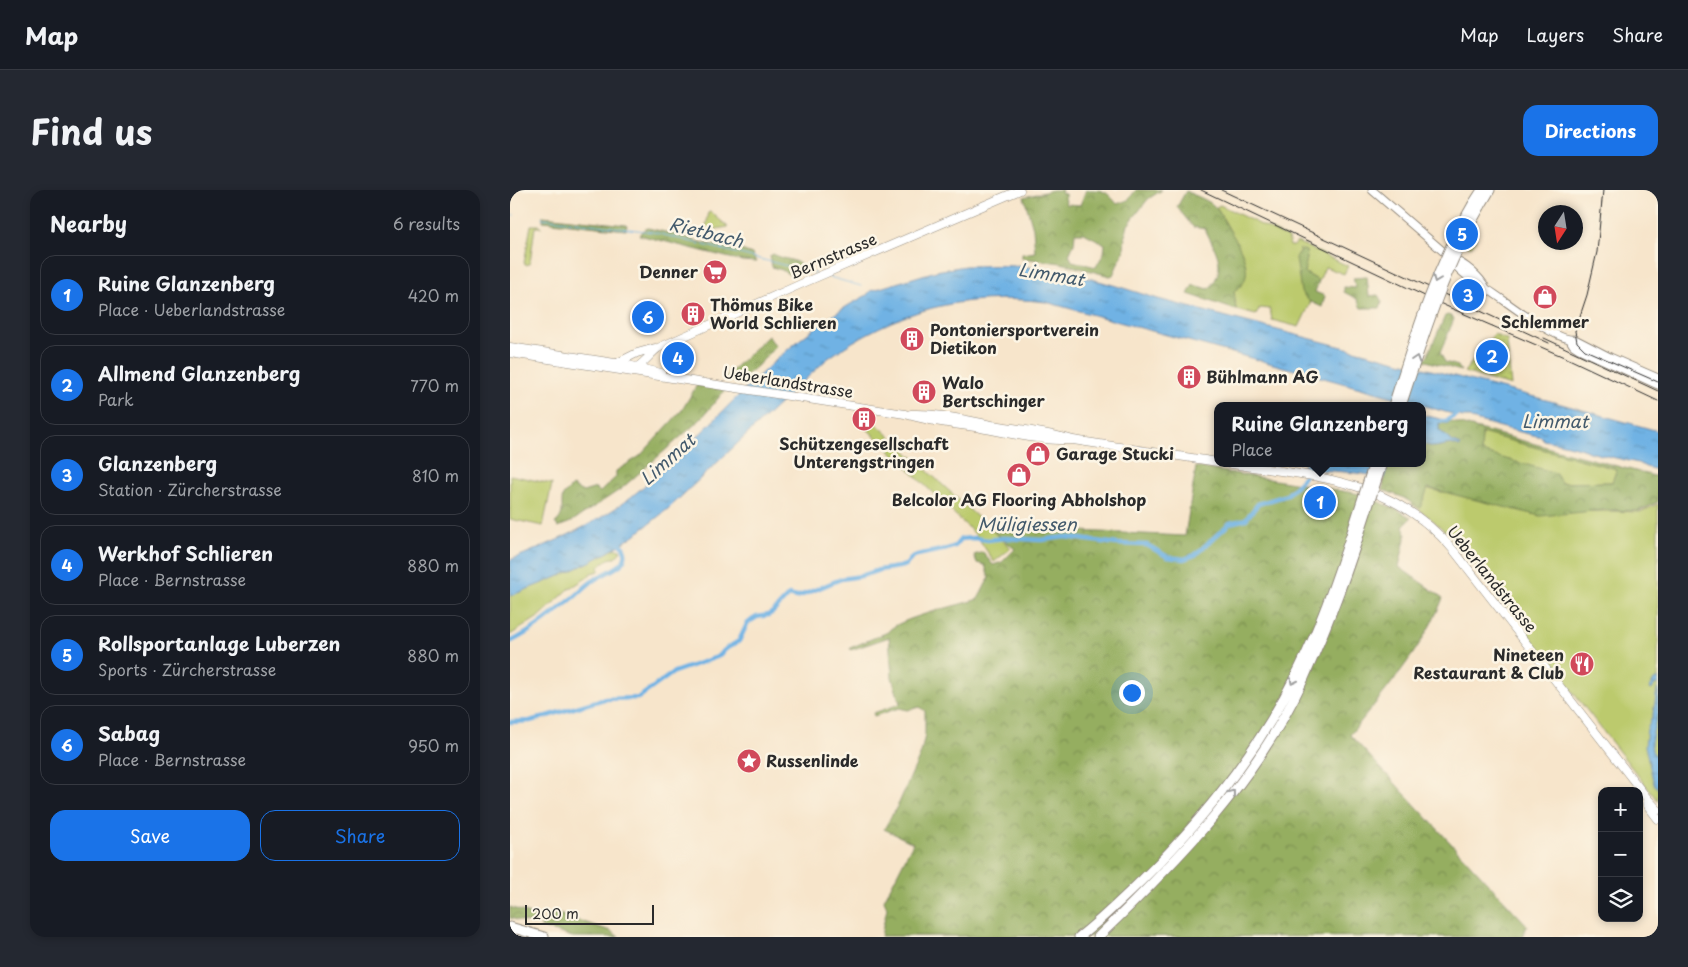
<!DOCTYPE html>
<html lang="en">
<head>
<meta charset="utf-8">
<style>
	:root { --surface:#171b24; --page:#242831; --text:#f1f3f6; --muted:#9ea1a6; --line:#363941; --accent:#1a73e8 }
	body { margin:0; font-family:"Playpen Sans",sans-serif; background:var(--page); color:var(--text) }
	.controls { position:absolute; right:15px; bottom:15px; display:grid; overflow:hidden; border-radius:10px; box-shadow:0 2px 8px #0003 }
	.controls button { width:45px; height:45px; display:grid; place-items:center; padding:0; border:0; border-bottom:1px solid var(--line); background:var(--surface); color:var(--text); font:25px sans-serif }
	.compass { position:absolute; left:1028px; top:15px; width:45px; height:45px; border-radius:50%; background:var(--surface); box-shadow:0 2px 8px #0003; rotate:192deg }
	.scale { position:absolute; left:15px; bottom:12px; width:129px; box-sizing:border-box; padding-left:5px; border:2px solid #2b2b2b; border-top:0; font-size:14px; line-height:18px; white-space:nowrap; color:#2b2b2b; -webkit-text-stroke:4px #fcf5e5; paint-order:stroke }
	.you { position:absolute; left:621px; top:502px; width:18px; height:18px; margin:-12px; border:4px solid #fff; border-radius:50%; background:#1a73e8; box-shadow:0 0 0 8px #1a73e833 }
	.badge { display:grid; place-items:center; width:32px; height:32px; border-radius:50%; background:var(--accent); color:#fff; font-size:16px; font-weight:700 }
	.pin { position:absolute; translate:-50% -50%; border:2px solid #fff; box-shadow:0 1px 5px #0006 }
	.popup { position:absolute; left:704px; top:212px; width:212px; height:65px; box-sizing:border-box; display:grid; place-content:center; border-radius:10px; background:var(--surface); filter:drop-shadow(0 1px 4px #0005); font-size:16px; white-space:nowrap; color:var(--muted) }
	.popup b { font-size:19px; color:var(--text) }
	.popup::after { content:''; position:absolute; left:50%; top:100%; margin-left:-10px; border:10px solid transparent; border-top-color:var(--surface) }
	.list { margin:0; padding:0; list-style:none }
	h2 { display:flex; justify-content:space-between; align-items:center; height:65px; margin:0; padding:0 20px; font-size:21px }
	h2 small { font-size:16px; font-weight:400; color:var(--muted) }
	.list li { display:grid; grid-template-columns:32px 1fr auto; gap:15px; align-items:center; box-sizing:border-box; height:80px; margin:0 10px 10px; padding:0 10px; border:1px solid var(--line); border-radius:15px }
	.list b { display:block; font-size:19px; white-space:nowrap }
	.list p { margin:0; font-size:16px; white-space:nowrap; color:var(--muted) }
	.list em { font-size:16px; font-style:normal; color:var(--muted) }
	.actions { display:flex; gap:10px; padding:15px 20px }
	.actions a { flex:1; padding:11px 0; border:1px solid var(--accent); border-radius:15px; text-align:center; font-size:18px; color:var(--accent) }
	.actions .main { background:var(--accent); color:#fff }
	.icon { flex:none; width:28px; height:28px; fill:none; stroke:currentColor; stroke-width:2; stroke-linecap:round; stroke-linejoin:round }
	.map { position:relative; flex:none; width:1148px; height:747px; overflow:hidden; border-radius:15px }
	header { display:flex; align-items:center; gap:30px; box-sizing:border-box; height:70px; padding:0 25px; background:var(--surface); border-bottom:1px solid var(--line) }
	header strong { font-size:24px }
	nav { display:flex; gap:28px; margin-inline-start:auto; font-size:18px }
	.intro { display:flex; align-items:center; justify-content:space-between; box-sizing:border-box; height:120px; padding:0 30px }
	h1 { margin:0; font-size:35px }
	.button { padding:12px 22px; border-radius:15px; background:var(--accent); color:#fff; font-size:18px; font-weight:700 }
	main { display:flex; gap:30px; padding:0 30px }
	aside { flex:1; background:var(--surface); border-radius:15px; box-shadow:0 2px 8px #0003 }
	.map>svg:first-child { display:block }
	.grass { fill:#bcca6d; stroke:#747a4c }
	.forest { fill:url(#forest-crowns); stroke:#606c46; fill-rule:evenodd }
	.park { fill:url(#park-dots); stroke:#747a4c }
	.water { fill:url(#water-ripples); stroke:#4d6e88 }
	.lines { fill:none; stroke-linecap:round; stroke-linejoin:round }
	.stream { stroke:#6fb2e4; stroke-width:1 }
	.canal { stroke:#6fb2e4; stroke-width:4.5 }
	.secondary-casing { stroke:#91887b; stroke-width:9 }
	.primary-casing { stroke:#91887b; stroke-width:9 }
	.highway-casing { stroke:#91887b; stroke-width:11 }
	.secondary { stroke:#fff; stroke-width:7 }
	.primary { stroke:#fff; stroke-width:8 }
	.highway { stroke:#fff; stroke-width:9 }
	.tram { stroke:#2b2b2b; stroke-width:1 }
	.rail { stroke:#2b2b2b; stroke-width:1 }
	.highway-bridge-casing { stroke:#91887b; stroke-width:11; stroke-linecap:butt }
	.highway-bridge { stroke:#fff; stroke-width:9 }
	.oneway { stroke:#a0a0a0 }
	.labels { text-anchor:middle; stroke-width:5; stroke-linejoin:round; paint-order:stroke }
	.street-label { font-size:16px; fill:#2b2b2b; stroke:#fcf5e5 }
	.poi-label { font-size:16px; font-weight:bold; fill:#2b2b2b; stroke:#fcf5e5; text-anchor:start }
	.water-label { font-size:18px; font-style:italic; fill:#435a6c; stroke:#fcf5e5 }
</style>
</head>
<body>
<header>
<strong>Map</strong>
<nav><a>Map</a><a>Layers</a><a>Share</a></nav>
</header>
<div class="intro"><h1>Find us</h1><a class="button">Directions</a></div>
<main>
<aside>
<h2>Nearby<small>6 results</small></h2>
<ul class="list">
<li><span class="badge">1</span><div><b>Ruine Glanzenberg</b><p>Place · Ueberlandstrasse</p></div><em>420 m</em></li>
<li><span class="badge">2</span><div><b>Allmend Glanzenberg</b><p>Park</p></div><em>770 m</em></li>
<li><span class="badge">3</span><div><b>Glanzenberg</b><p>Station · Zürcherstrasse</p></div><em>810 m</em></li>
<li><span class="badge">4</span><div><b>Werkhof Schlieren</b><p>Place · Bernstrasse</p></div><em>880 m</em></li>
<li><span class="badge">5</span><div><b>Rollsportanlage Luberzen</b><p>Sports · Zürcherstrasse</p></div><em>880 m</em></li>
<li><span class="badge">6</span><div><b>Sabag</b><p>Place · Bernstrasse</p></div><em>950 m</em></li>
</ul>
<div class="actions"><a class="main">Save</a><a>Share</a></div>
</aside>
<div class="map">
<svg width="1148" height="747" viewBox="0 0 1148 747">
	<defs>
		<pattern id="forest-crowns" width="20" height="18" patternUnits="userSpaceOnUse" patternTransform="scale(1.25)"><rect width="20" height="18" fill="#95ae60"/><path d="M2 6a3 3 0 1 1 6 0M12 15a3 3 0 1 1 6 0" fill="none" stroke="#7a8e4f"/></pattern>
		<pattern id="park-dots" width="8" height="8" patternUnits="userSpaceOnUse" patternTransform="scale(1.25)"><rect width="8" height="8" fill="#bcca6d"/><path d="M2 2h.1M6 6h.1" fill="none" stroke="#99a45a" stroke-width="1.8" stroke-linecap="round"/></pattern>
		<pattern id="water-ripples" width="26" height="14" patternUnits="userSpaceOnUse" patternTransform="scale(1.25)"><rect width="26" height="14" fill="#6fb2e4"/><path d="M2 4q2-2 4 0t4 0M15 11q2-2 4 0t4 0" fill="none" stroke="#5b91b9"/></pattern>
	</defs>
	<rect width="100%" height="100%" fill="#fcf5e5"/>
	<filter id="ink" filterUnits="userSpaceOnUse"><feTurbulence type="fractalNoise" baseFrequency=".02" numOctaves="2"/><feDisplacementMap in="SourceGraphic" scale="10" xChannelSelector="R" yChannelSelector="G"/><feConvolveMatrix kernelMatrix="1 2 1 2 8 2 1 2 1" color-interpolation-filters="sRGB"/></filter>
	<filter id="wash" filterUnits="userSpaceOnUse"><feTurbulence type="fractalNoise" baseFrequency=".0096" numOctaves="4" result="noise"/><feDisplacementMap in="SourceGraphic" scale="20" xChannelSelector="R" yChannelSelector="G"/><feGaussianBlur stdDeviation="1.12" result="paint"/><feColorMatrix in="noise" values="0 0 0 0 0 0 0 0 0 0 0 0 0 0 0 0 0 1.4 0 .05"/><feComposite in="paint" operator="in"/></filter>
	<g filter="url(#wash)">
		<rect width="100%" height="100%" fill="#f7e5cb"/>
		<path class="grass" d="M710 15 778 48 780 56H784L787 52 838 76 834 84 815 77 809 91 794 82 797 68 790 59 799 111 801 112 789 137 762 130 760 119 750 118 746 125 726 120 718 37 706 17Z
			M199 22H201L218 37 195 41Z
			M947 30C957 34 963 39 966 49L962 56H952C944 50 925 31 947 30Z
			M21 35H29L32 37H25L20 73 17 75 14 73Z
			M359 227 501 358 484 372 467 346 352 234Z
			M972 243 1107 279 1102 292 1051 293 971 262Z
			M0 285 42 294 33 336 0 329Z
			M911 297 931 302 944 301 1054 322 1097 321 1130 322 1148 314V611C1099 549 1050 486 1001 422 971 383 944 342 901 314Z
			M106 358 111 361 105 368C97 368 94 372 89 377V381L81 383 78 387 59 399 30 426 0 445V406L59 382Z"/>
		<path class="forest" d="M543 0H552L551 3 555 4 556 14 570 15 576 0C593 0 596 0 607 14L618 10 626 0H652L638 9 618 35 615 46 614 60 603 85 600 86 551 73 512 68V64L525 62 523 38 514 7ZM565 43H574L595 54 594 63 586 77 562 71 559 65 564 54Z
			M676 1C685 6 700 10 706 18 710 23 713 29 716 34 727 52 751 87 724 101L726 120 678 104 683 95 699 99C718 76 706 62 695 39L683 37 667 17Z
			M33 26 117 35 116 40 33 31Z
			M138 38 180 48 185 51 234 61 242 64 246 72 232 71 129 45 133 40Z
			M790 59 796 61 797 68 794 82 809 91 805 102 815 106 812 117 799 111 791 102 786 68Z
			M263 64C276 71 282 67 294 77L291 83 282 86 272 80 262 77 260 66Z
			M857 87 859 106 868 105 872 112 870 118H851L847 109 834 102V97L846 98 843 88Z
			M938 125 943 127 944 129 930 163 935 172 948 176 951 181 913 170 917 167 935 126Z
			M258 146 266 156C252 170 238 192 216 190L217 185Z
			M187 195 215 200 191 229 111 299 61 332 48 337 45 333C56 325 50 316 53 305L62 296 73 302 86 298 90 302 106 287V281L130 266 172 220Z
			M939 231 1148 287V312L1129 321 1094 320 1030 326 918 298 910 318 892 307 873 300 874 288 879 273H912L913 254 924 257 941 254 948 256 950 255 943 252 929 240V233H938ZM972 243 1107 279 1102 292 1051 293 1046 283 971 262Z
			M686 277 850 304 888 320 901 328 893 336 896 344 889 377 933 408C913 459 874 502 840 545L1017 735 1013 747 371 746 377 718 374 710 403 653 374 639 389 613 411 563 415 545V521L410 517 398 520 389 518 364 526 363 523 390 514 382 487 379 447 341 460 340 458 378 442C385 429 450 415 468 409L479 388 475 375 467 373 464 365 473 362 483 375 492 372 505 359 483 341 549 340 675 346Z
			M0 717 25 726 22 734 0 728Z
			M46 723 101 741 109 747H63L30 737Z"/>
		<path class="park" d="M984 144 997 150 1001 196 954 182Z"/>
		<path class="water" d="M455 76C472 76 489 75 505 76 555 79 601 94 648 109L1044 212 1148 241V280L1136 277 1128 273 1079 262C1071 257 1044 252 1033 250L1032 247C1008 242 984 235 961 229L960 227H953L865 202 536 112C453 102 385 120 317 169L159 318C143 331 127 344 110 355 75 377 38 391 0 406V370C42 353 85 335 121 307 202 242 264 153 357 105L360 101 426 81Z
			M913 225 939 231 938 233H929V240L943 252 950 255V257L941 254 924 257 913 254V236L916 231 913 229Z
			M794 273H879L874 288C848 281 820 282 793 278Z
			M1148 488V521L1141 552 1142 561 1148 570V599L1144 594 1135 556 1137 539 1143 524 1148 494H1145L1142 500 1139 499 1144 490Z"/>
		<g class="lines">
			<path class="stream" d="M0 25H4
				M32 28 143 42 305 83
				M316 86 351 96"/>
			<path class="canal" d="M932 231H936L947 224
				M0 452C23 441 43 424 63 408 71 402 76 395 84 390 91 385 109 378 113 372 117 365 116 360 111 354
				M0 532 20 531 94 509 128 508 164 482 207 467 217 458 229 451 237 434 242 430 247 427 258 425 263 422 279 405 286 407 295 404 331 389 351 386 369 380 389 377 396 375 402 367 407 365 437 359 445 356 451 349 464 348 478 350 494 348 531 350 555 347 607 354 637 355 658 367 674 369 685 365 720 333 736 329 748 314 777 305 791 291 800 277 806 273"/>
		</g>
	</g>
	<g filter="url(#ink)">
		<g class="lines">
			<defs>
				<path id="secondary" d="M862 0 942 69C955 73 970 87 976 98
					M943 69C943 71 945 75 946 76 954 86 967 93 977 99 994 109 1047 153 1065 149L1100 167 1148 188
					M1060 150 1063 155 1069 159 1148 195"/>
				<path id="primary" d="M0 157 118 175 151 183
					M0 163 395 224C420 232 445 234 471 238 501 244 532 251 563 250
					M107 173 127 163 145 158
					M118 181C130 179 138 166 148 158L291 94 510 0
					M401 224C429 223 455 230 482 235 509 239 536 242 563 250L708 272
					M715 273C804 287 883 287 945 362L1137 608 1148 620
					M1137 608 1138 616 1148 629"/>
				<path id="highway" d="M963 14 972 0
					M970 17 980 0
					M0 737 34 747
					M0 746 3 747
					M569 747C591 730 611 710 631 691 694 629 750 559 789 479 810 437 825 393 840 348
					M588 747C667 671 747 590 794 488 814 443 832 398 847 351"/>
			</defs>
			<use href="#secondary" class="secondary-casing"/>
			<use href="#primary" class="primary-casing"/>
			<use href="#highway" class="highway-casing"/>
			<use href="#secondary" class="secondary"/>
			<use href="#primary" class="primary"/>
			<use href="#highway" class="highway"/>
			<path class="tram" d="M1093 0 1087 62 1077 105 1065 141 1067 152 1075 160 1148 192"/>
			<path class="rail" d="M691 0 936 116 1061 170 1148 211
				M711 0 1039 153
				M1034 148 1148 201"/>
			<defs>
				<path id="highway-bridge" d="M883 216C905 146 926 77 963 14
					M891 216C913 148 934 79 970 17
					M840 348 864 273
					M847 351 872 273"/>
			</defs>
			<use href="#highway-bridge" class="highway-bridge-casing"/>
			<use href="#highway-bridge" class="highway-bridge"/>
		</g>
		<defs><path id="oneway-chevron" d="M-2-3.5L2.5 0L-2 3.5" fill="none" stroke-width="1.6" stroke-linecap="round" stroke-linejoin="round" transform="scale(1.25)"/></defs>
		<g class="oneway">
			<use href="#oneway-chevron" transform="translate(926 89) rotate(111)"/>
			<use href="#oneway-chevron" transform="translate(906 169) rotate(-72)"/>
			<use href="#oneway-chevron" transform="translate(783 491) rotate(117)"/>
			<use href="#oneway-chevron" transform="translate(722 603) rotate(-53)"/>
		</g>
	</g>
	<defs>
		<symbol id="supermarket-disc" viewBox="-11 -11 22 22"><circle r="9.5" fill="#d1495b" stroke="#fcf5e5"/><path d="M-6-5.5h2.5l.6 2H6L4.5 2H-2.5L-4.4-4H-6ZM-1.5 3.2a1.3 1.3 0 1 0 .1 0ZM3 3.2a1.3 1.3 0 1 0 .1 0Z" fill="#fff"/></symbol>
		<symbol id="shop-disc" viewBox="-11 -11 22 22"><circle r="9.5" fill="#d1495b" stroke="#fcf5e5"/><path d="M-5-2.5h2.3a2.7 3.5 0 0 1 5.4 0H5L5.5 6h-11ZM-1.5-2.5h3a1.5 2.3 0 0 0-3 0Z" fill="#fff"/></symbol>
		<symbol id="building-disc" viewBox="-11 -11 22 22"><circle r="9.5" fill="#d1495b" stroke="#fcf5e5"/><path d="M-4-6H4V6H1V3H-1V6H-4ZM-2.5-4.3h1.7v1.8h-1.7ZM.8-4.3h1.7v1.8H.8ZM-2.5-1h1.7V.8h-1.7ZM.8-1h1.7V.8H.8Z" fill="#fff"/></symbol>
		<symbol id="restaurant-disc" viewBox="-11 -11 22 22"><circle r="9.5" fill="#d1495b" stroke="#fcf5e5"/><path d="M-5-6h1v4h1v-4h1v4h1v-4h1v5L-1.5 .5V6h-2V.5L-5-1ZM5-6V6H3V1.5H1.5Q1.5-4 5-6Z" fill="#fff"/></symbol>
		<symbol id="sight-disc" viewBox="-11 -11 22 22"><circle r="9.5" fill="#d1495b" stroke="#fcf5e5"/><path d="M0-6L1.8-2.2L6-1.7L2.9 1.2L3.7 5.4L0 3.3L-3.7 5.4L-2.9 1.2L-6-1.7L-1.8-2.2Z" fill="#fff"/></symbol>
	</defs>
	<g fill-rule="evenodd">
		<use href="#supermarket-disc" x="191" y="68" width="28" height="28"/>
		<use href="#shop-disc" x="1021" y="93" width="28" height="28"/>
		<use href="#building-disc" x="169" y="110" width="28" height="28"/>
		<use href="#building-disc" x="388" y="135" width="28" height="28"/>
		<use href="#building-disc" x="665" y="173" width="28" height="28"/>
		<use href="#building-disc" x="400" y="188" width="28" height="28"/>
		<use href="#building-disc" x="340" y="215" width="28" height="28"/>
		<use href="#shop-disc" x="514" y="250" width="28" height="28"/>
		<use href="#shop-disc" x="495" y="271" width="28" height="28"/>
		<use href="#restaurant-disc" x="1058" y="460" width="28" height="28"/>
		<use href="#sight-disc" x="225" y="557" width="28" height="28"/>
	</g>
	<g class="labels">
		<g class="street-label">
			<text transform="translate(323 66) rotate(-23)" y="6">Bernstrasse</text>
			<text transform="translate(278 192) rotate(9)" y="6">Ueberlandstrasse</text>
			<text transform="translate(982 389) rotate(51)" y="6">Ueberlandstrasse</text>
		</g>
		<g class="poi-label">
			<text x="188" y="88" text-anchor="end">Denner</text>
			<text x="200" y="121">Thömus Bike<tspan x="200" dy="18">World Schlieren</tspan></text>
			<text x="1035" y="138" text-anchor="middle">Schlemmer</text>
			<text x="420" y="146">Pontoniersportverein<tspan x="420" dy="18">Dietikon</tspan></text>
			<text x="696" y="193">Bühlmann AG</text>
			<text x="432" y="199">Walo<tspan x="432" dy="18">Bertschinger</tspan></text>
			<text x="354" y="260" text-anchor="middle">Schützengesellschaft<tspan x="354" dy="18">Unterengstringen</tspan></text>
			<text x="546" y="270">Garage Stucki</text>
			<text x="509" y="316" text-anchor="middle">Belcolor AG Flooring Abholshop</text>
			<text x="1054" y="471" text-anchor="end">Nineteen<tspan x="1054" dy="18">Restaurant &amp; Club</tspan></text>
			<text x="256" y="577">Russenlinde</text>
		</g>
		<g class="water-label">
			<text transform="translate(196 43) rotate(14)" y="6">Rietbach</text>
			<text transform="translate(541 85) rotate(9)" y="6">Limmat</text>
			<text x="1045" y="238">Limmat</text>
			<text transform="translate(158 270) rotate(-42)" y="6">Limmat</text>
			<text x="517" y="341">Müligiessen</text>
		</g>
	</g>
</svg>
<div class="controls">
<button>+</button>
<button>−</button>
<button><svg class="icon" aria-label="layers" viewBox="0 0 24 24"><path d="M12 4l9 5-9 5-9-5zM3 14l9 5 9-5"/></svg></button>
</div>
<svg class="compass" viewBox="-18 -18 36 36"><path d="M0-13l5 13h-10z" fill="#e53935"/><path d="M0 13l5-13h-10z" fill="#9ea1a6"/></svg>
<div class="scale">200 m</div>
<div class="you"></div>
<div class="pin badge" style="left:810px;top:312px">1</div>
<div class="popup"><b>Ruine Glanzenberg</b>Place</div>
<div class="pin badge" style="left:982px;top:166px">2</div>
<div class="pin badge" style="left:958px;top:105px">3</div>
<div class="pin badge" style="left:168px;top:168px">4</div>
<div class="pin badge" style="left:952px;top:44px">5</div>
<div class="pin badge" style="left:138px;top:127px">6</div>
</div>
</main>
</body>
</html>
